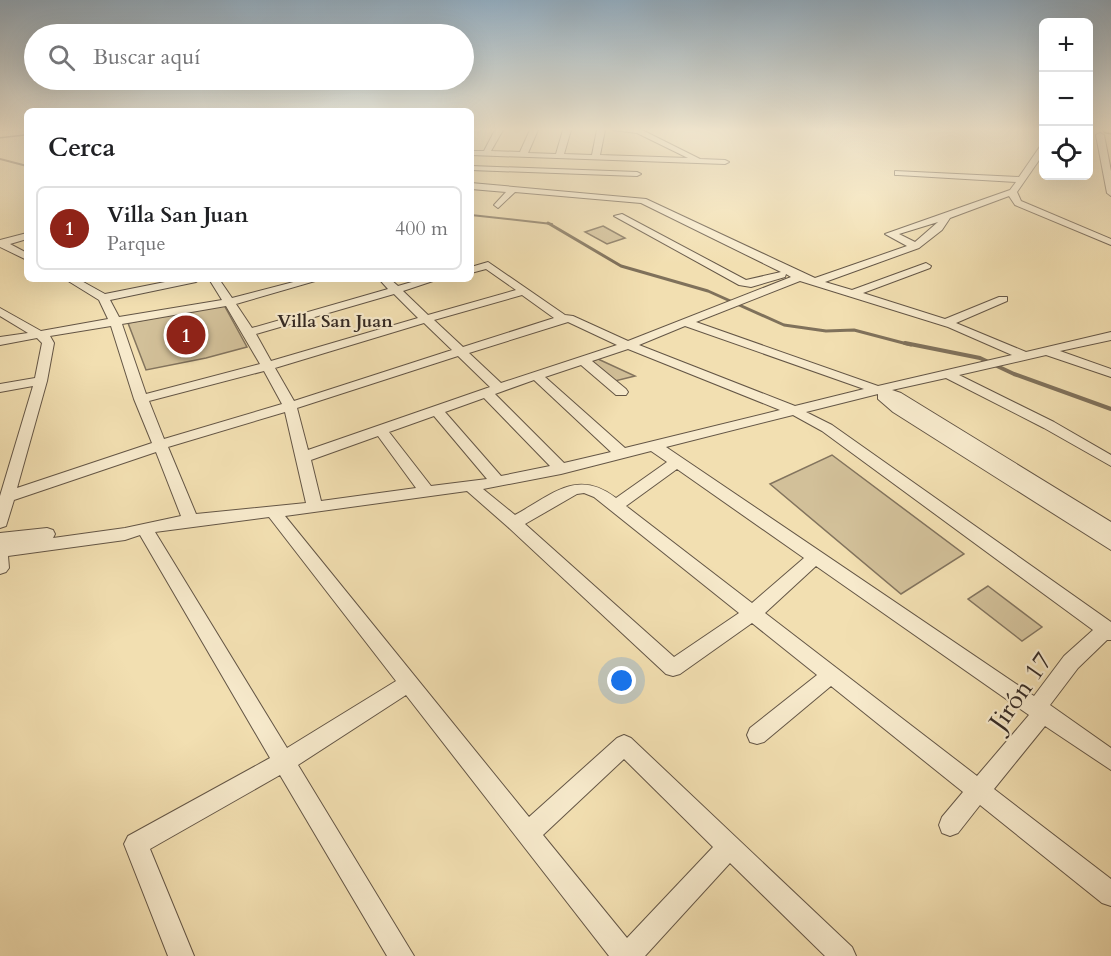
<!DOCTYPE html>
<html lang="es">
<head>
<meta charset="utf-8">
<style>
	:root { --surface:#fff; --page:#f2f2f2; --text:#202124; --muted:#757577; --line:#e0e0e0; --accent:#8f2418 }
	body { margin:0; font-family:Cardo,serif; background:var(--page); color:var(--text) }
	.controls { position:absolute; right:18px; top:18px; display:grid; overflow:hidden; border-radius:9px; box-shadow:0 6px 24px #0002 }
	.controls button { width:54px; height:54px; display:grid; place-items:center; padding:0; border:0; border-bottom:2px solid var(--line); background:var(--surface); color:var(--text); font:30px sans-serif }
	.you { position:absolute; left:622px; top:681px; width:21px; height:21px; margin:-15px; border:4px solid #fff; border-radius:50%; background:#1a73e8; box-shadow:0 0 0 9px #1a73e833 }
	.badge { display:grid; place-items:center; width:39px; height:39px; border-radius:50%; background:var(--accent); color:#fff; font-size:20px; font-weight:700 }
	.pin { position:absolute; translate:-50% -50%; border:3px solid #fff; box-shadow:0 2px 6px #0006 }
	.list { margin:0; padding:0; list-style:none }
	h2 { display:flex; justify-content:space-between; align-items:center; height:78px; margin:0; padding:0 24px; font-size:26px }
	h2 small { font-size:20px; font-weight:400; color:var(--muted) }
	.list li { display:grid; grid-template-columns:39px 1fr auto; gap:18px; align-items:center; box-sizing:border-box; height:84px; margin:0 12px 12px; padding:0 12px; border:2px solid var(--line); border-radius:9px }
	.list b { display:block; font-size:22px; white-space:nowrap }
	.list p { margin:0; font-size:20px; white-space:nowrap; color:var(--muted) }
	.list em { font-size:20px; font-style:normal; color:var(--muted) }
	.icon { flex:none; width:33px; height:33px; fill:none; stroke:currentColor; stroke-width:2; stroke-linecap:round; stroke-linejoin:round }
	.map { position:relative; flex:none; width:1111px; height:956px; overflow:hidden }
	.search { position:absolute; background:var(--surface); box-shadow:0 6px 24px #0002; left:24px; top:24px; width:450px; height:66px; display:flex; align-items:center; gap:15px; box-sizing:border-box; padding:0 21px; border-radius:33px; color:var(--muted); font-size:22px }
	.panel { position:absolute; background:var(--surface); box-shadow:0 6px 24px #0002; left:24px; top:108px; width:450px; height:174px; border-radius:9px }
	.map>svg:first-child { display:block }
	.green { fill:#d2c099; stroke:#83745e; stroke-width:1.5 }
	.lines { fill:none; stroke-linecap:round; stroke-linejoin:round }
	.stream-far2 { stroke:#7f715b; stroke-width:2 }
	.stream-far1 { stroke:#7f715b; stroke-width:3 }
	.stream { stroke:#7f715b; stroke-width:4 }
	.minor-casing { stroke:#645646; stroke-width:2 }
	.highway-casing { stroke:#342923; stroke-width:3 }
	.minor { fill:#f7eacc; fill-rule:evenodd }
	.highway { fill:#f2dfb1; fill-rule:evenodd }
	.labels { text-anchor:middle; stroke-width:4.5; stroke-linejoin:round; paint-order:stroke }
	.far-neighbourhood-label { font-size:18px; font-weight:bold; fill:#342923; stroke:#f7eacc }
	.near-street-label { font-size:26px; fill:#342923; stroke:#f7eacc }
</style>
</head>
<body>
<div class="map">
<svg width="1111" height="956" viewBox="0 0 1111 956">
	<rect width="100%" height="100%" fill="#f2dfb1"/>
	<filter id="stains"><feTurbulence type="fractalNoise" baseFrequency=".00333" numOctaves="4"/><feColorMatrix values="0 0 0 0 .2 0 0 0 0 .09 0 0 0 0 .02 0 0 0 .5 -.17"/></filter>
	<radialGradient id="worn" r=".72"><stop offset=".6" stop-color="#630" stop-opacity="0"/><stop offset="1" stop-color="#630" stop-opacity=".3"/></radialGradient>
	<path class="green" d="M603 226 625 238 607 244 585 232Z
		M224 305 247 347 206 358 146 370 128 323Z
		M598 359 635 376 615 381 591 361Z
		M832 455 964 554 901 594 770 484Z
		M988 586 1042 627 1022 641 968 599Z"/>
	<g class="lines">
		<path class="stream-far2" d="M0 159 27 166
			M471 215 552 224"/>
		<path class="stream-far1" d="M548 223 621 266 708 291 784 325 826 331 854 330 911 345"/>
		<path class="stream" d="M905 343 980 358 1014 374 1111 409"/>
		<defs>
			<path id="minor" d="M495 130H503L491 151 520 152 530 130H538L528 153 556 154 563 130H571L564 154 592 155 597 130H605L600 155 688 158 637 133 613 130H642L700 159 725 160 729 162 725 164 471 155V151H484Z
				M1100 133 1104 135 1111 171V196L1107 193 1096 135Z
				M1041 145H1044V153L1017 192 1021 201 1111 239V245L1015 205 1009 196 950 218 942 230 919 248 825 282 852 290 926 263 931 266 930 268 863 293 945 319 999 297H1007V301L956 323 1026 352 1111 332V340L1060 351 1111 369V377L1046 355 959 375 1054 422 1111 455V466L1044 428 946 378 892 390 901 393 1111 522V550L893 412 878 399V394L806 412 832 425 1111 622V640H1107L1078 668 1050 705 1111 748V770L1045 726 994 789 1111 879V906L1102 903 980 805 958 833 950 836 942 833 939 825 942 817 963 792 831 686 764 742 757 744 750 742 747 735 750 728 817 675 752 623 680 674 673 676 666 674 508 527 467 491 285 516 529 817 617 738 624 735 631 738 852 947 856 956H825L730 863 645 956H609L406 695 298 765 414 956H387L280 775 150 849 194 956H168L124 844 128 836 270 758 140 535 125 540 8 556 9 568 6 572 0 574V545L4 544 0 545V533L47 528 53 530 55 534 53 538 125 528 181 516 156 452 14 500 6 526 0 528V496L33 386 0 392V384L35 378 42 343 37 338 0 345V337L28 333 0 316V308L41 331 108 319 99 300 65 279H78L105 294 180 279H201L196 282 110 300 119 317 222 300 209 279H219L232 298 305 279H322L236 304 252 328 388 289 379 279H390L398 286 422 279H439L403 291 428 315 516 290 486 269 471 273V267L488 262 565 315 573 316 628 341 791 277 786 274 785 277 751 287 739 285 614 216 622 214 746 280 781 272 641 203 515 192 498 208 494 205 506 192 471 189V183L646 199 815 278 907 246 885 234 1010 190 1016 182 898 175H895V171L1019 177ZM938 222 915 242 899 234ZM800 281 948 327 1012 355 878 386 696 322ZM394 294 418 318 271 361 256 334ZM522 295 554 318 463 347 434 320ZM226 306 260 364 146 394 122 324ZM568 322 617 345 501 383 469 353ZM424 323 452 350 294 401 275 368ZM111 326 134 399 152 443 17 488 47 381 54 343 50 336ZM685 326 864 389 795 406 639 345ZM628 349 780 410 625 448 545 377 581 365 616 395H626L628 392 626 389 592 361ZM458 356 490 387 308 450 297 408ZM264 371 282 404 164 439 149 401ZM534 380 611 452 564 463 495 394ZM484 398 550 466 501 476 445 412ZM285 412 306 503 196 514 168 447ZM793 415 822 431 1093 630 1064 656 1034 696 666 447ZM434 416 487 479 431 486 389 432ZM378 436 416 488 321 501 311 460ZM651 451 667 462 616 498C577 468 552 495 515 515L483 489 561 474ZM677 469 804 558 752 603 626 506ZM584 493 594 497 739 613 674 657 525 524 577 494ZM269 517 396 681 287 748 155 532ZM816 566 1029 715 977 776 765 613ZM624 759 713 847 627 938 543 835Z
				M471 166 637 172 641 174 637 176 471 170Z
				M27 233V239L10 244 27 253V260L0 247V240Z"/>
			<path id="highway" d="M27 130V134L0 137V131Z
				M1104 130H1111V133L1105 132Z"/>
		</defs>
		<use href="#minor" class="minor-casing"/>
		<use href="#highway" class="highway-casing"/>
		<use href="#minor" class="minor"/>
		<use href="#highway" class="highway"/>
	</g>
	<linearGradient id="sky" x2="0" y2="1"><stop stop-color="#92acbf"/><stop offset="0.49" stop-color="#f9f1dc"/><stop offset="1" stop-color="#f9f1dc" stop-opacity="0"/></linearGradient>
	<rect width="1111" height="264" fill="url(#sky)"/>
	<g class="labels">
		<g class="far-neighbourhood-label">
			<text x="335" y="327">Villa San Juan</text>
		</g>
		<g class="near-street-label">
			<text transform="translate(1020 691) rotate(-55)" y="9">Jirón 17</text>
		</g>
	</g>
	<rect width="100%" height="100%" filter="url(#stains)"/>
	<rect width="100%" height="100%" fill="url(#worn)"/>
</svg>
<div class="controls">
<button>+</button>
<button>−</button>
<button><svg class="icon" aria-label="locate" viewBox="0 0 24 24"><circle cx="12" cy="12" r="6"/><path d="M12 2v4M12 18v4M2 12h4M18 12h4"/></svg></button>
</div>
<div class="you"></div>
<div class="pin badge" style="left:186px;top:335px">1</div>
<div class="search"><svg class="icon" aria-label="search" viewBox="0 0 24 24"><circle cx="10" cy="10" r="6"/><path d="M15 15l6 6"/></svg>Buscar aquí</div>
<section class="panel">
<h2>Cerca<small></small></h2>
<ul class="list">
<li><span class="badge">1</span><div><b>Villa San Juan</b><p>Parque</p></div><em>400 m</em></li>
</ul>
</section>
</div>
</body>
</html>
